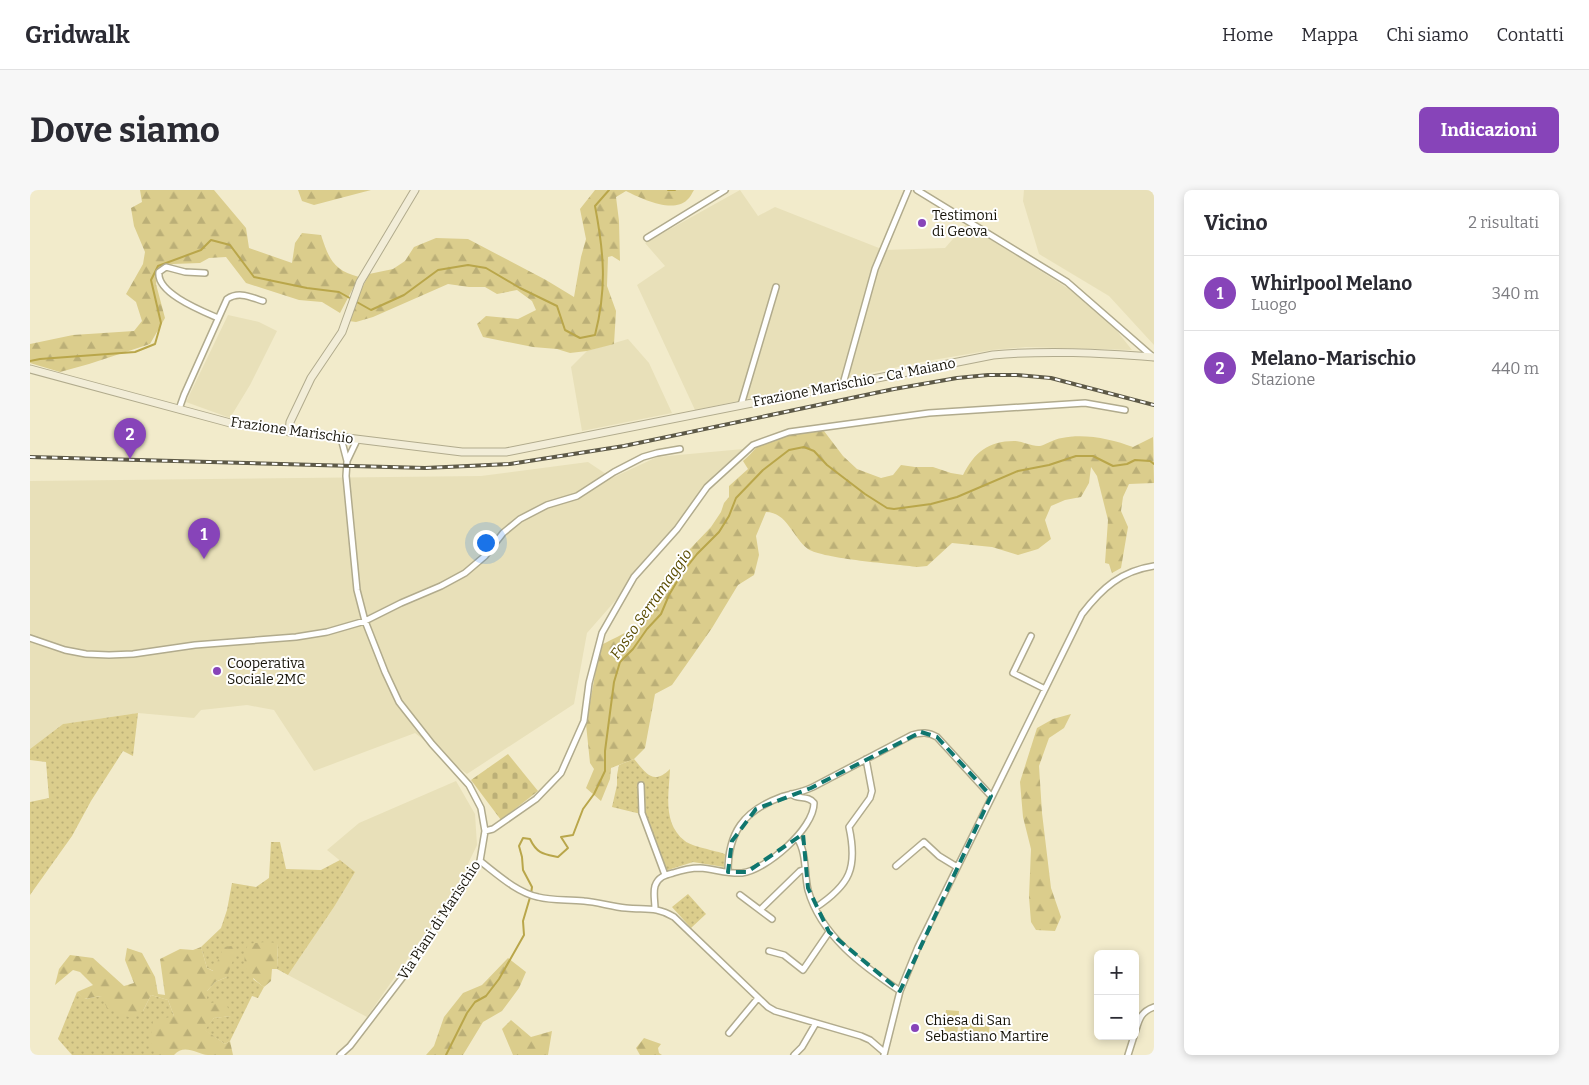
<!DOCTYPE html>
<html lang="it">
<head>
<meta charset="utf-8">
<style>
	:root { --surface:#fff; --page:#f7f7f7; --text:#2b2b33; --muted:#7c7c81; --line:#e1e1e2; --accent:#8744b9 }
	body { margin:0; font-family:Bitter,serif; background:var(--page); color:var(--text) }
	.controls { position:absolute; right:15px; bottom:15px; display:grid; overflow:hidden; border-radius:8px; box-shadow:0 2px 8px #0003 }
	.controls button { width:45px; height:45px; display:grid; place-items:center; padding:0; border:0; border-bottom:1px solid var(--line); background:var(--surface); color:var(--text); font:25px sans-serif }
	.you { position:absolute; left:455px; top:352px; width:18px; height:18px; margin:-12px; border:4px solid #fff; border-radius:50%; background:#1a73e8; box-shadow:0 0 0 8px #1a73e833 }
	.badge { display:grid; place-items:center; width:32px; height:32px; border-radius:50%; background:var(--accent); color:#fff; font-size:16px; font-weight:700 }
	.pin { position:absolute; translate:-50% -41px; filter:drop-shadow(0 1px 2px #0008) }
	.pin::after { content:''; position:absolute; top:26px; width:18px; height:15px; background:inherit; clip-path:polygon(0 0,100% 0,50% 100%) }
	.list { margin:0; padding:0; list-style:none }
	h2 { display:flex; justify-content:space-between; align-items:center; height:65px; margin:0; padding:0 20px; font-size:21px }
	h2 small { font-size:16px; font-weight:400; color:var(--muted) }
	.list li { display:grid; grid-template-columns:32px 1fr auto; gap:15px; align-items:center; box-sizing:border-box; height:75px; padding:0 20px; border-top:1px solid var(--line) }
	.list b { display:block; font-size:19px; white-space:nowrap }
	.list p { margin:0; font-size:16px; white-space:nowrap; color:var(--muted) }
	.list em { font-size:16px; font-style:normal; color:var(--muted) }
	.map { position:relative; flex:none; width:1124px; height:865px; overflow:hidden; border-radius:8px }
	header { display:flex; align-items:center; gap:30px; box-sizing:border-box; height:70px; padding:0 25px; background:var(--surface); border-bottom:1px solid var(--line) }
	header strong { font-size:24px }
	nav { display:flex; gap:28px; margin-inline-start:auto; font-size:18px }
	.intro { display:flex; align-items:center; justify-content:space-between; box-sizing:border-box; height:120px; padding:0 30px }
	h1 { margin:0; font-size:35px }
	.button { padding:12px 22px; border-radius:8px; background:var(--accent); color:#fff; font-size:18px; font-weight:700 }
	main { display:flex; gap:30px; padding:0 30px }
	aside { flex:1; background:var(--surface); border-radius:8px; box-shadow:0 2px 8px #0003 }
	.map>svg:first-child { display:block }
	.built { fill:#e8e0b9 }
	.grass { fill:url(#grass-dots) }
	.forest { fill:url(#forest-firs) }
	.cemetery { fill:url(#cemetery-stones) }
	.park { fill:#dbcd8c }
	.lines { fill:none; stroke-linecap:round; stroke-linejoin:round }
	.stream { stroke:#b9a64a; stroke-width:2 }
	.street-casing { stroke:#b1ab8d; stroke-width:8 }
	.secondary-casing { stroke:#b1ab8d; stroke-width:9 }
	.street { stroke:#fff; stroke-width:5 }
	.secondary { stroke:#f2edd8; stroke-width:7 }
	.rail-casing { stroke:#5d5947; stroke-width:4 }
	.rail { stroke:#fff; stroke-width:2; stroke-dasharray:5.5; stroke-linecap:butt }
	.marked { fill:none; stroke:#0f766e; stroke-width:4; stroke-dasharray:10 6; stroke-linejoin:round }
	.poi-dot { fill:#8744b9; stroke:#fff; stroke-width:2 }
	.labels { text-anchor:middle; stroke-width:4; stroke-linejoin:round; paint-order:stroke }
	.poi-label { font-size:14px; fill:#161308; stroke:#fff; text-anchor:start }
	.street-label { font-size:14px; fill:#161308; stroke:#fff }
	.water-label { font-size:15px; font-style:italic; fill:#5a4c00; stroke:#fff }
</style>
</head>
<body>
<header>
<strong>Gridwalk</strong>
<nav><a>Home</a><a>Mappa</a><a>Chi siamo</a><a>Contatti</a></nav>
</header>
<div class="intro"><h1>Dove siamo</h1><a class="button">Indicazioni</a></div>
<main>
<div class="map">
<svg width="1124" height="865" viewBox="0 0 1124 865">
	<defs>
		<pattern id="grass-dots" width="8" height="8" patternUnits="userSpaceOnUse" patternTransform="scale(1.25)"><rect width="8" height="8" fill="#dbcd8c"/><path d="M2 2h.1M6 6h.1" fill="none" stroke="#bbaf77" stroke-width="1.8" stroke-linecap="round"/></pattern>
		<pattern id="forest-firs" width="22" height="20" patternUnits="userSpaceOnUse" patternTransform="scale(1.25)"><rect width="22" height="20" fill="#dbcd8c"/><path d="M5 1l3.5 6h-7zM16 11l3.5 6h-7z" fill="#bbaf77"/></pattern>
		<pattern id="cemetery-stones" width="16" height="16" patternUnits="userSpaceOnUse" patternTransform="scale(1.25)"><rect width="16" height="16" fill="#dbcd8c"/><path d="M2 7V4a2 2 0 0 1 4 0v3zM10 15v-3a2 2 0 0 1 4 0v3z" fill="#bbaf77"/></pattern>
	</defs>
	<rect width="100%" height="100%" fill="#f2ebcb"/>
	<path class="built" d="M710 0 728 26 745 17 854 60 915 58 936 34 1039 99 1083 136 1102 160 996 157 962 160 897 171 665 220 607 95 635 76 615 53Z
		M994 0H1124V155L1079 106 1009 64 993 11Z
		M198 125 229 132 247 141 220 195 200 228 156 212Z
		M598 149 619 173 642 223 552 241 541 177 557 161Z
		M713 259 684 285 614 378 557 443 544 514 437 584 385 543 284 581 244 520 217 515 171 520 164 528 108 523 33 534 0 559V291L451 286 558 272 582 288 627 267Z
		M426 591 445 624 447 655 426 699 337 827 258 785 304 717 324 682 297 660 329 633Z"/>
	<path class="grass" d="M108 523 103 566 93 561 61 611 42 646 0 705V612L19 608 16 572 0 570V559L33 534Z
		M604 569C616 583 623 596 640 579 639 604 632 633 655 651 660 656 687 661 695 664L694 677 663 672 635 681 611 624 582 617 587 595V585L589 575Z
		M241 652H250L256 679 291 680 310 670 325 682 304 717 258 785 247 779 248 753 223 789 234 797 228 808 222 806 200 851 195 854 174 840 184 828 201 826 177 814V801L185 792 197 787 177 778 171 757 191 738 197 720 202 693 226 697 239 688Z
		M658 704 676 724 661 738 642 717Z
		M47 802 55 809 71 806 113 821 121 805 138 810 144 826 127 860V865H42L28 849Z"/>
	<path class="forest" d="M110 0H184L216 38 219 58 262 73 265 53 272 43 291 45C299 69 303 80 329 87L310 123 292 112 269 110 216 93 196 67 179 68 170 73 143 74 128 80 126 94 135 128 120 154 59 174 30 182 0 173V154L43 145 104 141 112 131 106 112 96 104 113 74 115 62 104 36 101 18 112 12Z
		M268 0H341L284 15 272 11Z
		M565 0H664C662 3 660 8 657 10 643 24 610 8 596 1L586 7 589 31 590 71 582 66 578 67 577 96 586 121 584 154 557 161 540 163 527 159 503 157 453 147 447 134 456 126 488 129 506 120 502 111 487 100 467 104 455 97H439L418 94 343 127 326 132 319 131 332 98 339 84 363 79 375 71 384 57 406 48 438 49 516 90 544 107 551 67 556 49 550 19Z
		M783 240 794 241 813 266 827 279 851 288 863 285 871 275 885 277H903L921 283 933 285C944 263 958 251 984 251 992 251 1002 257 1010 256 1015 255 1024 249 1032 248 1054 243 1082 249 1103 257L1123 247 1124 293 1099 294 1093 307 1091 321 1098 337 1091 378 1082 383 1079 374 1075 373 1078 330 1067 286 1061 277 1059 293 1051 307 1035 310 1021 316 1015 330 1021 349 1008 359 988 365 962 357 922 353 897 376 887 377C866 374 793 369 778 359 763 348 757 322 736 322L726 346 729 365 724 385 708 395 682 438 642 495 625 504 615 558 604 569 581 578 580 589 571 611 556 598 564 579 560 573 556 534 567 474 573 454C593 444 612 436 625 417L621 409 639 381 681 337 691 322 694 313 699 307V296L718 279 713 271C718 267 722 262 727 257 742 245 765 243 783 240Z
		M1041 524 1034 538 1019 548 1009 576 1012 623 1021 698 1031 727 1025 741 1006 740 1001 732 999 707 1001 659 993 627 990 592 1007 538 1023 529Z
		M235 752 248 753 247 779H242L241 791 234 797C216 783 210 776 218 754Z
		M202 756 206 762 197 787 185 792 177 801V814L194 810 202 826 184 828 175 840 195 854 200 851 203 865C195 865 186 865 178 865 167 864 154 853 144 865H127V860L120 852 123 831 144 826 138 810 121 805 113 821 101 828 77 818 71 806 54 809 47 802 63 795 50 782 43 780 25 795 29 779 40 765 63 768 94 796 104 793 95 770 97 758 112 763 125 787 128 804 135 805 130 769 150 759 163 760 171 757 177 778 183 781 194 757Z
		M478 768 496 782 489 798 472 821 453 832 433 865H396L404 856 414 827 433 803 452 795Z
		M481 830 501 847 522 841 518 865H483L472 839Z
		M614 848 631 854 628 858 629 863 632 865H610L606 858Z"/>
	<path class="cemetery" d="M478 564 508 601 471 630 441 590Z"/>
	<path class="park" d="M916 820 929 821 927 849 913 847Z
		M932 830 960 834 958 849 930 845Z"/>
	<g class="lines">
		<path class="stream" d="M638 0H645
			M0 171 10 169 105 162 125 154 131 133 121 90 128 76 171 60 181 50 200 55 224 87 277 98 309 102 341 120 374 105 408 80 438 75 456 78 490 98 527 116 535 140 550 148 565 145C577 98 574 63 565 16L579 0
			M416 865 437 823 445 812 456 806 469 789 494 745 493 731 501 704 502 697 493 680 492 667 489 656 493 648 500 649C507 664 514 664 528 667L538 658 531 647 543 645 553 619 564 604 575 581V561L584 492 590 472 603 459 617 439 631 424 639 405 652 383 667 364 689 342 699 326 706 308 733 280 759 260 774 257 784 261 797 275 835 304 857 318 864 319 901 314 927 307 988 281 1019 275 1046 266H1063L1083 276 1097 274 1105 270 1120 271 1124 274"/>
		<defs>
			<path id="street" d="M887 0 1037 92 1123 167
				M617 48 695 0
				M175 83 155 82 136 77 129 82C126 103 172 121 188 128
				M813 194 845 79 878 0
				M711 215 746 97
				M149 219 154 205 197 109C209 101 220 107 233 111
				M311 248 317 271
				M1001 446 983 483 1015 499
				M0 448 35 460 56 464 79 465 103 464 165 455 266 447 297 442 335 431 371 413 411 396 435 383 455 366 473 343 490 329 517 315 547 306 584 282 613 267 627 263 650 259
				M611 595 612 623 635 685
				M455 641 463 639 506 609 531 583 554 531 559 493 572 443 604 387 647 339 677 297 723 255 759 242 899 223 1055 213 1095 220
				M767 648C777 663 774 683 778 700 791 746 833 776 870 801
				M450 671C467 684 486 702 508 707 523 711 539 709 554 711 568 712 582 717 596 718 615 720 626 716 644 727L738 817 745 821 831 846 840 850 854 862
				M866 676 894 652 909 666 927 677
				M698 682C698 643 713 621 751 607 761 604 773 602 783 597 816 580 849 562 882 545 892 542 898 542 907 547L961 606
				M710 705 742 729
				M785 718C820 695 828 678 819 637L840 608 842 601 836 569
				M625 719C625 711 623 703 625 696 628 687 635 685 643 683 652 680 660 678 670 678 684 679 698 684 712 683 736 680 784 639 784 613 778 605 768 610 761 604
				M730 720 770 681 775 679
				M739 761 754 765 773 780 799 742
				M699 843 728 808
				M1105 843C1109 830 1110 822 1124 817
				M310 865 320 856 372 788 450 671 455 641 451 618 439 595 402 554 369 512 355 482 335 431 327 400 316 286 317 271 327 250
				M764 865 772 857 786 833
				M854 865 870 801 888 757 1052 424C1072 398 1091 381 1124 376
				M1098 865 1104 846"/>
			<path id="secondary" d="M0 179 204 234 432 262H476L963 165C1017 160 1070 163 1124 167
				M259 242 260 232 281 188 312 142 330 92 385 0"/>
		</defs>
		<use href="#street" class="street-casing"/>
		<use href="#secondary" class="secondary-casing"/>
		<use href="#street" class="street"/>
		<use href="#secondary" class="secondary"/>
		<defs>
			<path id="rail" d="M0 267 395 278 480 274 594 256 864 199 927 188 958 185H987L1021 188 1124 215"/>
		</defs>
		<use href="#rail" class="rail-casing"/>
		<use href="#rail" class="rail"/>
	</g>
	<path class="marked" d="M891 542 907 547 961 606 870 801 799 742 778 698 773 644 717 682H698L702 651 726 619 781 598Z"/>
	<g class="poi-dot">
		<circle cx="892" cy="33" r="5"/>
		<circle cx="187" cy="481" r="5"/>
		<circle cx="885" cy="838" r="5"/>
	</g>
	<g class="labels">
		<g class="poi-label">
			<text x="902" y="30">Testimoni<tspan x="902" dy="16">di Geova</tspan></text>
			<text x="197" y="478">Cooperativa<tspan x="197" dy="16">Sociale 2MC</tspan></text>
			<text x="895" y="835">Chiesa di San<tspan x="895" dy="16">Sebastiano Martire</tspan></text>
		</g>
		<g class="street-label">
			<text transform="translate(824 192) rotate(-11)" y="5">Frazione Marischio - Ca' Maiano</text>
			<text transform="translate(262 240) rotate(8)" y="5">Frazione Marischio</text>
			<text transform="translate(409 730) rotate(-57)" y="5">Via Piani di Marischio</text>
		</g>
		<g class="water-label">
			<text transform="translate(621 414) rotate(-55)" y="5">Fosso Serramaggio</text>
		</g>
	</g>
</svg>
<div class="controls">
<button>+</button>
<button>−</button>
</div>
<div class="you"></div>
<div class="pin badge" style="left:174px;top:369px">1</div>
<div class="pin badge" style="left:100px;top:269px">2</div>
</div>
<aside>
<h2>Vicino<small>2 risultati</small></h2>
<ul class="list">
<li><span class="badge">1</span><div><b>Whirlpool Melano</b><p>Luogo</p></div><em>340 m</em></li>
<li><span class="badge">2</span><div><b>Melano-Marischio</b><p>Stazione</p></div><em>440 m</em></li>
</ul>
</aside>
</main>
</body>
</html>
